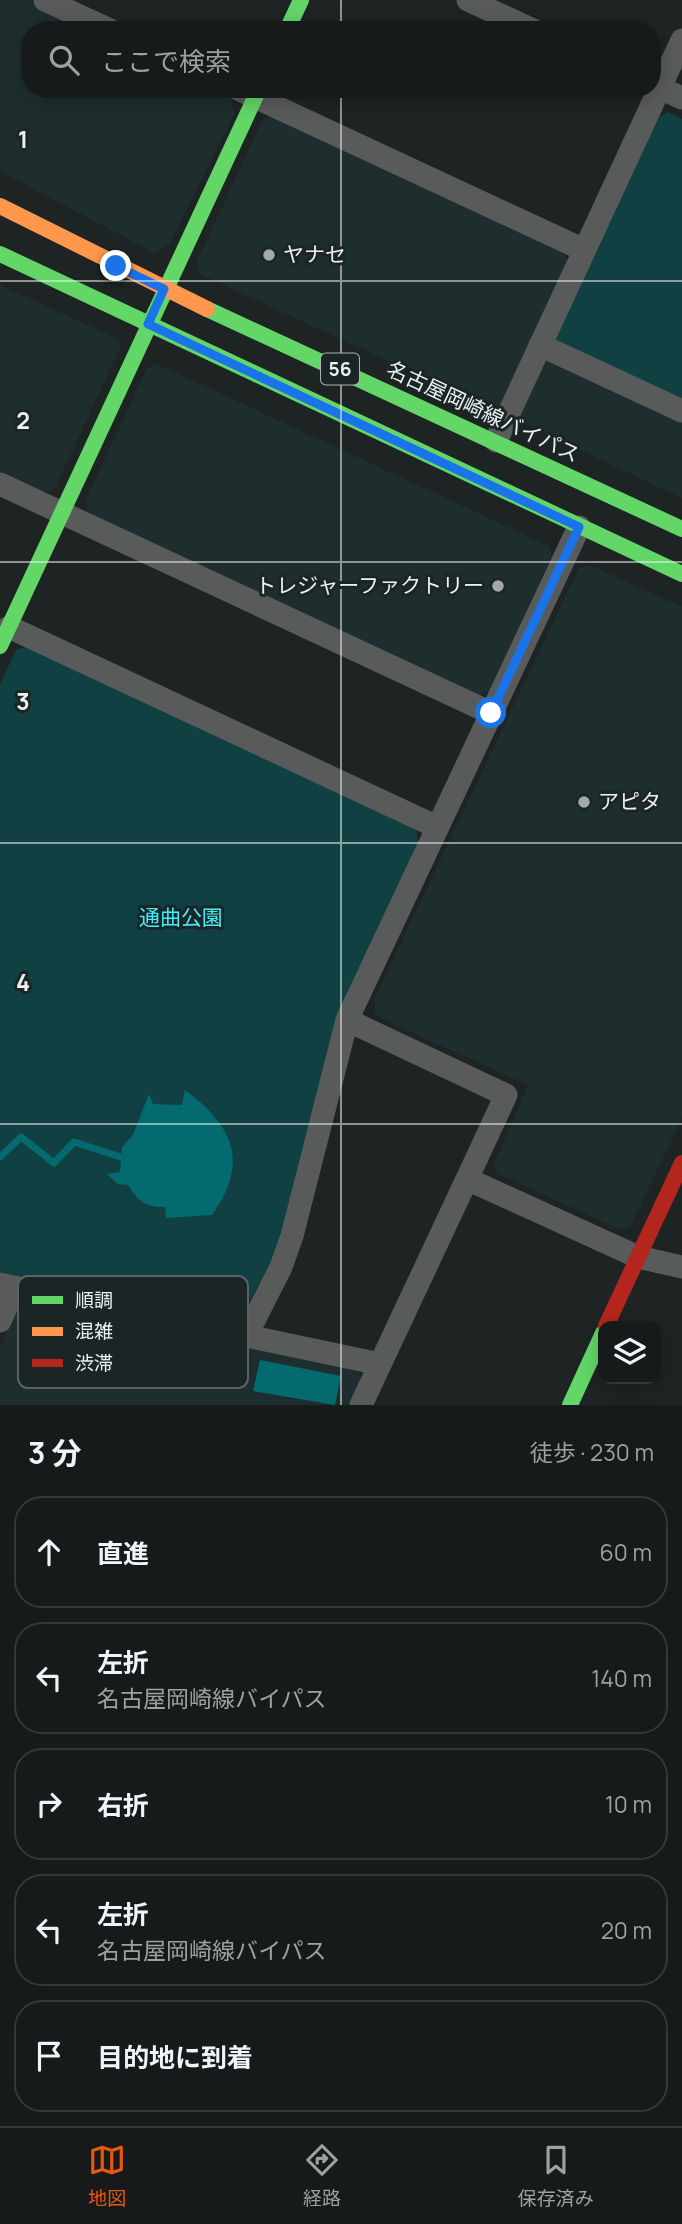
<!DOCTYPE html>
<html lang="ja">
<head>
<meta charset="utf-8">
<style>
	:root { --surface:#161a1a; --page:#232727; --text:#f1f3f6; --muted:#9ea1a2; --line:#353839; --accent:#ea580c }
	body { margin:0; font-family:Manrope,"Noto Sans JP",sans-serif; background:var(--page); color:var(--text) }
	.controls { position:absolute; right:21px; bottom:21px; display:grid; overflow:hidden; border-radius:14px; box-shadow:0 4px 18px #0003 }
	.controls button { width:63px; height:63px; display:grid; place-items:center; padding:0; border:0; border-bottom:2px solid var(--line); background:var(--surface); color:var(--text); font:35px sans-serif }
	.stop { position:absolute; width:21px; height:21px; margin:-16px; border:5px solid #1a73e8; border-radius:50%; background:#fff }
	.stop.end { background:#1a73e8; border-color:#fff; box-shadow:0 2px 7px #0008 }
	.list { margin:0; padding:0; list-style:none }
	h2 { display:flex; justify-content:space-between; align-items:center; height:91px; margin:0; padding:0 28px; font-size:30px }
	h2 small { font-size:23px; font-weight:400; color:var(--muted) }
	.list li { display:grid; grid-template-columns:46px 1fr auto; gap:21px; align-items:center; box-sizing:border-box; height:112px; margin:0 14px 14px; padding:0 14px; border:2px solid var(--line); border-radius:28px }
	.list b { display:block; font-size:26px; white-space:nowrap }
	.list p { margin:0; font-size:23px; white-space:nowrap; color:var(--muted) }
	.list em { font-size:23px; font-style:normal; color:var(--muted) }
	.icon { flex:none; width:38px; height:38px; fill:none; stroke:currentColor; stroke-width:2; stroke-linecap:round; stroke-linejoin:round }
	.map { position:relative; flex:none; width:682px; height:1405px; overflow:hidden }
	.search { position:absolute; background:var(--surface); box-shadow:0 4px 18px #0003; left:21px; right:21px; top:21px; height:77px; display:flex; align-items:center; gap:18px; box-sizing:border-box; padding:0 24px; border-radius:28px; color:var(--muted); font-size:26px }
	.sheet { height:721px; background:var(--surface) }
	nav { display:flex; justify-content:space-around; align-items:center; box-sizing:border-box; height:98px; border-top:2px solid var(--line); background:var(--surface); font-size:19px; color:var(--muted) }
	nav a { display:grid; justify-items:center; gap:4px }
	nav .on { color:var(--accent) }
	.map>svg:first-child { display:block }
	.built { fill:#1e2d2e }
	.green { fill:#114042 }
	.water { fill:#036a6f }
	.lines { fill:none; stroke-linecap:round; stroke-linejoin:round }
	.stream { stroke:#036a6f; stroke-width:7 }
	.street { stroke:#595a5a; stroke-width:23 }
	.fast { stroke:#63d668; stroke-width:16 }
	.slow { stroke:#ff974d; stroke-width:16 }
	.jam { stroke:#b3261e; stroke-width:16 }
	.route { stroke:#1a73e8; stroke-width:9 }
	.grid { fill:none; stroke:#ebf1f1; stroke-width:2; stroke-opacity:0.55 }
	.poi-dot { fill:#a3a9a9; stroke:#1c2525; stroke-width:2.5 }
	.labels { text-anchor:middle; stroke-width:6; stroke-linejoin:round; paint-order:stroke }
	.shield { fill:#1c2525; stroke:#adb4b4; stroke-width:2 }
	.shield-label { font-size:19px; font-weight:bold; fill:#ebf1f1 }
	.poi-label { font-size:21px; fill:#ebf1f1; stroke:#1c2525; text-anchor:start }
	.street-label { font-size:21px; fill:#ebf1f1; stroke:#1c2525 }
	.park-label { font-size:21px; fill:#3eeff8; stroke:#1c2525 }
	.key { fill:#1c2525; stroke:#5a6262; stroke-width:2 }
	.key-label { font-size:19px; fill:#ebf1f1 }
	.grid-label { font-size:23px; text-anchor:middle; font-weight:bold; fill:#ebf1f1; stroke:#1c2525; stroke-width:6; stroke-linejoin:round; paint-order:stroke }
</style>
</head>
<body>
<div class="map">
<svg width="682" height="1405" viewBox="0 0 682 1405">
	<rect width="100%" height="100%" fill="#1e2323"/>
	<path class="built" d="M0 0H28L91 30H30V89H219L229 94 235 113 169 245 154 253 0 171Z
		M273 116 565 252 567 261 498 412 200 274 196 263 263 119Z
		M0 285 116 338 121 346 56 486 45 493 0 472Z
		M552 358 682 419V498L516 420 543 362Z
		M157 364 549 546 552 555 490 691 479 695 88 514 85 502 147 368Z
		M590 565 682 607V1118L630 1227 621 1230 498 1174 494 1164 528 1085 382 1019 375 1013V997L579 568Z
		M29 1301 357 1369 362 1379 349 1405H0V1347L19 1303Z"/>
	<path class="green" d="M669 112 682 119V405L557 347 554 337 658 117Z
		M27 646 406 822 417 831 418 844 339 1012 282 1231 272 1260 249 1302 208 1312 0 1272V684L16 650Z"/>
	<path class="water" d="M185 1090C233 1126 250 1161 212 1215L166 1218 165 1207C145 1207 139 1202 128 1185L118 1184 107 1174 120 1172 122 1147 133 1135 149 1094 153 1104 182 1105Z
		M260 1360 341 1376 335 1405 253 1391Z"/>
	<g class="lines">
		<path class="stream" d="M0 1157 21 1137 54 1163 74 1142 121 1157"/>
		<path class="street" d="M45 0 110 30
			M468 0 533 30
			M652 84 682 98
			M238 89 584 250
			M540 345 682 411
			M496 441 682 40
			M0 484 491 713
			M579 527 347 1020 506 1095 467 1179 638 1257 682 1267
			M9 627 437 827
			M0 1284 380 1364
			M0 1321 15 1287
			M246 1336 281 1267 292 1236 347 1020
			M361 1405 467 1179"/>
		<path class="fast" d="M287 30 301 0
			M0 254 682 574
			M207 309 682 529
			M0 646 259 89
			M570 1405 603 1333"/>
		<path class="slow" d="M0 206 207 309"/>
		<path class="jam" d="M606 1326 682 1163"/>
	</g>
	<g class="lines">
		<path class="route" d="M116 266 164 289 148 324 579 527 491 713"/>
	</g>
	<path class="grid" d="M341 0V30M341 89V1405M0 281H682M0 562H682M0 843H682M0 1124H682"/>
	<g class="poi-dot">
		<circle cx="269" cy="255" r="7"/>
		<circle cx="498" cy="586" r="7"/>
		<circle cx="584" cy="802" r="7"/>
	</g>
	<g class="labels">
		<rect class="shield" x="321" y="353.5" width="38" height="31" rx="5"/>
		<g class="shield-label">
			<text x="340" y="376">56</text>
		</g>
		<g class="poi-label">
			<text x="283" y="262">ヤナセ</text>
			<text x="484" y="593" text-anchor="end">トレジャーファクトリー</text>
			<text x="598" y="809">アピタ</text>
		</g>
		<g class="street-label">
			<text transform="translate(483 412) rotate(25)" y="7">名古屋岡崎線バイパス</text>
		</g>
		<g class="park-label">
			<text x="181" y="925">通曲公園</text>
		</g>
	</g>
	<rect x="18" y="1276" width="230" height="112" rx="10" class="key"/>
	<rect x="32" y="1296" width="31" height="8" fill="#63d668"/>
	<rect x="32" y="1327" width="31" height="9" fill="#ff974d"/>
	<rect x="32" y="1359" width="31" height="8" fill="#b3261e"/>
	<g class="key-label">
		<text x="75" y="1307">順調</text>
		<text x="75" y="1338">混雑</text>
		<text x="75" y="1370">渋滞</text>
	</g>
	<g class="grid-label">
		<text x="23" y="148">1</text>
		<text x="23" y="429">2</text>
		<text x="23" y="710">3</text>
		<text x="23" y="991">4</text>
	</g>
</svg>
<div class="controls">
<button><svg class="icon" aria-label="layers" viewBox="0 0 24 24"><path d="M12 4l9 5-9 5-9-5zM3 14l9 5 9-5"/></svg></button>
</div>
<div class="stop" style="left:491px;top:713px"></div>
<div class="stop end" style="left:116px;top:266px"></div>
<div class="search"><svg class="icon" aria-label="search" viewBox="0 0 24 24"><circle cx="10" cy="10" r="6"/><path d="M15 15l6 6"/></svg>ここで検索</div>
</div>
<section class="sheet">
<h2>3 分<small>徒歩 · 230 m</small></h2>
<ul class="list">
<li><svg class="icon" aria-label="ahead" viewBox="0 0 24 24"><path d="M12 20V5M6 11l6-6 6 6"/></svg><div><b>直進</b></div><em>60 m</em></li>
<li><svg class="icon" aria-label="left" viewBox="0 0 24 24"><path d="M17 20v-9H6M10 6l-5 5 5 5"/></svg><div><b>左折</b><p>名古屋岡崎線バイパス</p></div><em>140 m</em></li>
<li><svg class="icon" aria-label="right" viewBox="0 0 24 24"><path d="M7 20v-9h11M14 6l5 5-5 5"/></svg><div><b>右折</b></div><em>10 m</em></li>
<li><svg class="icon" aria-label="left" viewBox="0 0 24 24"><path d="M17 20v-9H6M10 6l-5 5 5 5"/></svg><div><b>左折</b><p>名古屋岡崎線バイパス</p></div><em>20 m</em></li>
<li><svg class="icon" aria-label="arrive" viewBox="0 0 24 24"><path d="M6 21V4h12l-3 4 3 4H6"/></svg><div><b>目的地に到着</b></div></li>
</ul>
</section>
<nav>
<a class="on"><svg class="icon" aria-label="map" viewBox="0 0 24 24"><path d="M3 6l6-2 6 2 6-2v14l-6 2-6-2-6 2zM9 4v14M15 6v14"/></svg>地図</a>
<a><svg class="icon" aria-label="directions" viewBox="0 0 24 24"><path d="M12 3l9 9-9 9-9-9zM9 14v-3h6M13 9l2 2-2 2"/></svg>経路</a>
<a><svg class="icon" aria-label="saved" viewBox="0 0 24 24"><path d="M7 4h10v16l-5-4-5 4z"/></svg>保存済み</a>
</nav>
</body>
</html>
